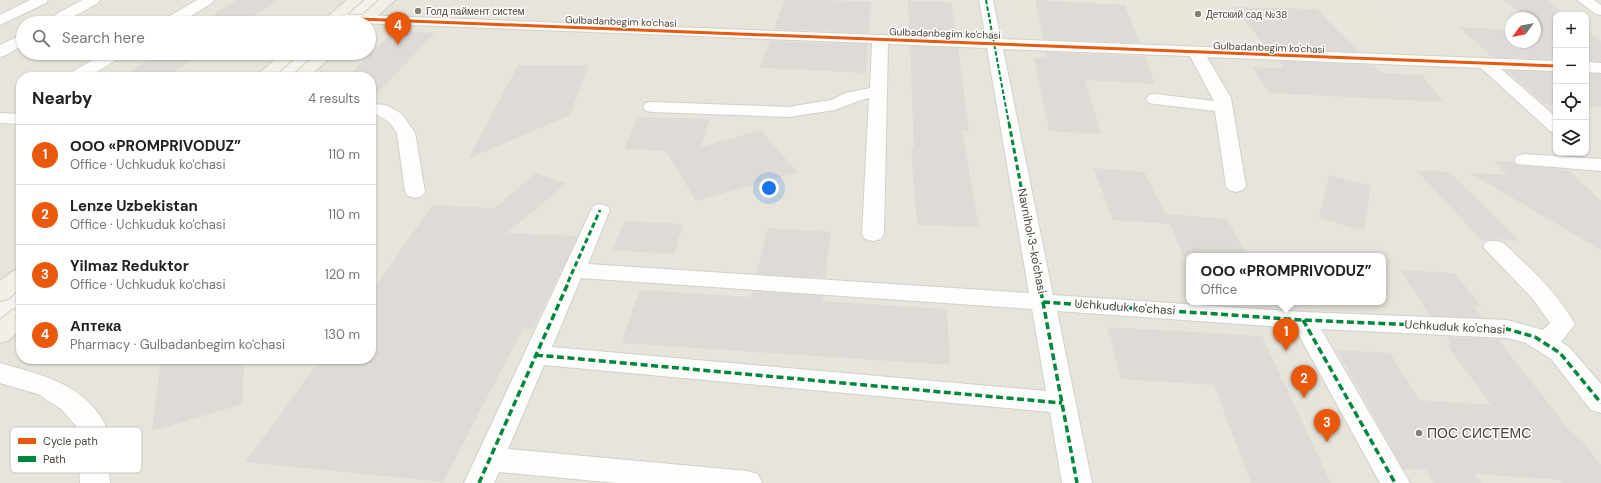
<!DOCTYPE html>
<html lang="en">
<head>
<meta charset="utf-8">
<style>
	:root { --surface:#fff; --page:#f6f6f6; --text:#222; --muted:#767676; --line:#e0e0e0; --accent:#ea580c }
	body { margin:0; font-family:"DM Sans",sans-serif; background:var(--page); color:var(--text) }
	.controls { position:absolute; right:12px; top:12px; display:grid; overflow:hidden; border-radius:8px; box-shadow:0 1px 3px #0004 }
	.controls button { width:36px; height:36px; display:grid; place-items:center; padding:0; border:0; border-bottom:1px solid var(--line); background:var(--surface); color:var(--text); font:20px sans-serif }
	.compass { position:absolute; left:1505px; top:12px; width:36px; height:36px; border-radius:50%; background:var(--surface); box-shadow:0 1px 3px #0004; rotate:237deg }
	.you { position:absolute; left:769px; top:188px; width:14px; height:14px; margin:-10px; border:3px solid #fff; border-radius:50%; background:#1a73e8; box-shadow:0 0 0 6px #1a73e833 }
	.badge { display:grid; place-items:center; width:26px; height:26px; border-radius:50%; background:var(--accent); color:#fff; font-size:13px; font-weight:700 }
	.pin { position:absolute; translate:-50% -33px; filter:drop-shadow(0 1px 2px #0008) }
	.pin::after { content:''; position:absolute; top:21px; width:14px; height:12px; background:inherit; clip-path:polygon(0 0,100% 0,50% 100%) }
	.popup { position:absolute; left:1186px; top:253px; width:200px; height:52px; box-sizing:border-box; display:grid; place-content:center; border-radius:8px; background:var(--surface); filter:drop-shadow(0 1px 3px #0005); font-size:13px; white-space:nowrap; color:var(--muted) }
	.popup b { font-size:15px; color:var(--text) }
	.popup::after { content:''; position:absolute; left:50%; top:100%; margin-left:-8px; border:8px solid transparent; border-top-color:var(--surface) }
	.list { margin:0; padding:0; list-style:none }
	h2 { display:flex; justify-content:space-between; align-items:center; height:52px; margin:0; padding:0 16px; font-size:17px }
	h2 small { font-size:13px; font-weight:400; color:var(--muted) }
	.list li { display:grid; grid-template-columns:26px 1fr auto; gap:12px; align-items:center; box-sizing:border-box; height:60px; padding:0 16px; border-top:1px solid var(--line) }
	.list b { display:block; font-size:15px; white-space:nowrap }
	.list p { margin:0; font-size:13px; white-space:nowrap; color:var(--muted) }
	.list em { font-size:13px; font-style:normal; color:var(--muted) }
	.icon { flex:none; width:22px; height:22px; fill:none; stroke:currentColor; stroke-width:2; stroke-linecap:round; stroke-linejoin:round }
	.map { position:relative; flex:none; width:1601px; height:483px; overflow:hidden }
	.search { position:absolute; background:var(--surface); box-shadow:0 1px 3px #0004; left:16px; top:16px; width:360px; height:44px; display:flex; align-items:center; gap:10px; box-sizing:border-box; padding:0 14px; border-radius:22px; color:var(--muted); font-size:15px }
	.panel { position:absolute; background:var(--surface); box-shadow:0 1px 3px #0004; left:16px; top:72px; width:360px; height:292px; border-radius:16px }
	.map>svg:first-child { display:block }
	.residential { fill:#e7e4dc; fill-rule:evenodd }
	.education { fill:#eae5da }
	.building { fill:#dedbd6 }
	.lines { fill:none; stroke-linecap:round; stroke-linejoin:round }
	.minor-casing { stroke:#d2d0cb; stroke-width:2 }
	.major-casing { stroke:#d6cebb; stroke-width:2 }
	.minor { fill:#fdfdfc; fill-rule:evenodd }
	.major { fill:#f2efe6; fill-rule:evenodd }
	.quiet-far2 { stroke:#00873e; stroke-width:2; stroke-dasharray:4.5 2; stroke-linecap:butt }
	.quiet-far1 { stroke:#00873e; stroke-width:3; stroke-dasharray:5.5 3; stroke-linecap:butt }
	.quiet { stroke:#00873e; stroke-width:3.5; stroke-dasharray:7 3.5; stroke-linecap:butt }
	.cycleway-casing { stroke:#fff; stroke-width:5 }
	.cycleway { stroke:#e8590c; stroke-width:3 }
	.poi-dot { fill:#868178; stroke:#fff; stroke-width:1.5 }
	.labels { text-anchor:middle; stroke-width:3; stroke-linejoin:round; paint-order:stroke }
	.far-poi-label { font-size:10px; fill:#4b4439; stroke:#fff; text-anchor:start }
	.far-street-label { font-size:10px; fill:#4b4439; stroke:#fff }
	.street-label { font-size:12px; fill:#4b4439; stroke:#fff }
	.near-poi-label { font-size:14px; fill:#4b4439; stroke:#fff; text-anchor:start }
	.key { fill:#fff; stroke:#c9c7c4; stroke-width:1 }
	.key-label { font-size:11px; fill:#4b4439 }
</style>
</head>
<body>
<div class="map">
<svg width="1601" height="483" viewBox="0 0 1601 483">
	<rect width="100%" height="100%" fill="#f4f2ee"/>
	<path class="residential" d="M0 0H356L328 23H23V53H292L263 77H21V276L0 293Z
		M390 0H1601V483H0V334L21 316V359H371V77H299L327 53H369V23ZM1556 15H1586V153H1556ZM1511 18H1535V42H1511ZM1189 256H1383V302H1189Z"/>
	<path class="education" d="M1014 0H1366L1410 43 1019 27Z"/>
	<path class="building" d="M236 0H277L244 23H202Z
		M784 0 871 1 869 33 774 29Z
		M1035 0 1125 5 1140 43 1043 39Z
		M1504 0H1546L1566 15H1556V60L1492 57 1459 27 1511 30V42H1535V31L1543 32 1535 25V18H1526Z
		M908 1 951 2 956 36 909 35Z
		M1233 7 1317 9 1359 52 1267 48Z
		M1586 30 1601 41V62L1586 61Z
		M394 31 435 33 371 100V77H346Z
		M770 41 868 44 866 73 760 68Z
		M910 46 958 48 969 131H962L979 227 917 225 911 149H914Z
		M1045 52 1145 56 1155 84 1085 80 1101 134 1049 131 1034 57 1046 58Z
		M157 53H202L168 77H121Z
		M1278 61 1373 65 1381 73 1422 75 1443 102 1269 93 1252 67 1284 68Z
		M518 65H589L570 115 468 159Z
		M1507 71 1556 72V105L1544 104Z
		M1586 74H1601V107L1586 106Z
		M638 117 710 119 701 147 761 130 797 172 696 201 666 151 624 149Z
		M1494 161 1514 162 1517 165 1568 170 1601 201V250L1470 173 1507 175Z
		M1093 168 1144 172 1166 214 1227 219 1248 256H1183L1170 224 1113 220Z
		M1416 170 1450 172 1520 241 1496 239 1482 241Z
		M535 173 566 184 507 233 578 236 533 329H523L443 482 245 462 321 359H371V293L432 205 495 208Z
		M1329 175 1371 186 1364 231 1319 218Z
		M625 221 683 224 674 254 612 250Z
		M768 228 831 232 825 278 756 274Z
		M1400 270 1455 273 1481 306H1473L1482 318 1431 316Z
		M640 290 750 297 752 291 823 296 822 301 947 309 950 365 621 343Z
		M1107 327 1262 336 1331 483H1251L1214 385 1121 379Z
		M1446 337 1498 339 1574 436H1578L1601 465V483H1562L1560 480 1475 474 1481 483H1433L1426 470 1403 469 1337 350 1390 353 1419 400 1491 405 1447 345H1452Z
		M161 359H244L243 404 152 431Z"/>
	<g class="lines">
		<defs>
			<path id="minor" d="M30 0H48L46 3 0 25V15Z
				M82 0H100L98 3 62 23H43L46 20Z
				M197 0H214L212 3 179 23H160L163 20Z
				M979 0H993L1001 39 1556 61V71L1501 69 1556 117V133L1550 131 1481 68 1207 57 1231 98 1246 186 1243 190 1236 192 1229 190 1226 186 1215 111 1155 104 1149 103 1146 99 1149 95 1155 94 1214 101 1190 56 1003 49 1053 295 1303 312 1507 320 1543 330 1550 323 1532 298 1483 247 1486 242C1491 241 1496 240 1501 242 1507 245 1513 252 1517 256 1540 277 1560 298 1575 324L1561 342 1569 347 1601 384V413L1591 410 1551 359 1526 343 1507 338 1321 329 1410 483H1380L1295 328 1057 311 1092 483H1062L1050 412 544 365 508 449 747 471 758 474 762 483H617L499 472 494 483H464L593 206 600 204 607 206 610 210 588 264 1029 293 987 48 888 44 884 234 881 239 873 241 865 239 862 234 869 98 858 101 835 110 788 117 652 112 646 111 643 107 646 103 652 102 788 107 831 100 846 93 870 88 872 43 334 22 329 21 327 18 329 15 334 14 986 39ZM581 278 1032 309 1046 391 552 347Z
				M1577 0H1594L1601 5V15L1596 14Z
				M23 34V45L6 55 0 57V45Z
				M105 53H125L123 56 88 77H68L70 73Z
				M1586 62 1601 63V73L1586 72Z
				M371 104 386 105 402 114 415 133 425 192 422 196 415 198 408 196 405 192 397 133 389 122 376 114H371Z
				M0 113 21 114V124L0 123Z
				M1524 154 1601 159V171L1517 164 1514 160 1517 156Z
				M0 363C41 375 83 383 105 424L110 483H80L77 427 61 409 38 394 0 383Z"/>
			<path id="major" d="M347 0H363L337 23H320Z
				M379 0H395L369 24 353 23Z
				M282 53H300L273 77H255Z
				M317 53H335L309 77H291Z
				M21 269V288L8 299 0 301V281L13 271Z
				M21 308V329L9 340 0 343V320L12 310Z"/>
		</defs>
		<use href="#minor" class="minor-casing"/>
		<use href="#major" class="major-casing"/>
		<use href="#minor" class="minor"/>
		<use href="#major" class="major"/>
		<path class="quiet-far2" d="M986 0 1009 124"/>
		<path class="quiet-far1" d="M1009 123 1039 282
			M568 282 600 210"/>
		<path class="quiet" d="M1039 281 1077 483
			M1043 302 1303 320 1507 329 1535 337 1560 353 1601 403
			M1303 320 1395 483
			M536 355 1062 403
			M479 483 569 281"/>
		<defs>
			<path id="cycleway" d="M334 18 1556 66"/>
		</defs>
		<use href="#cycleway" class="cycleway-casing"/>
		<use href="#cycleway" class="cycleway"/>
	</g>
	<g class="poi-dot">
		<circle cx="418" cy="11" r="4"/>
		<circle cx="1198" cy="14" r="4"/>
		<circle cx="1419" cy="433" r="4"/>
	</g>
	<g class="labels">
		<g class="far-poi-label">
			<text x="426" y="15">Голд паймент систем</text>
			<text x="1206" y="18">Детский сад №38</text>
		</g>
		<g class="far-street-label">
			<text transform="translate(621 21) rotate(2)" y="4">Gulbadanbegim ko'chasi</text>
			<text transform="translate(945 33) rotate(2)" y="4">Gulbadanbegim ko'chasi</text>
			<text transform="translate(1269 47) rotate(2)" y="4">Gulbadanbegim ko'chasi</text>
		</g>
		<g class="street-label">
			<text transform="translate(1032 241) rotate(79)" y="4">Navnihol 3-ko'chasi</text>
			<text transform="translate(1125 307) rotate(4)" y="4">Uchkuduk ko'chasi</text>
			<text transform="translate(1455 327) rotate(3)" y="4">Uchkuduk ko'chasi</text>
		</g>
		<g class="near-poi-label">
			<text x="1427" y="438">ПОС СИСТЕМС</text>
		</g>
	</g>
	<rect x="10" y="427" width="132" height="46" rx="6" class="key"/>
	<rect x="18" y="438" width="18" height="6" fill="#e8590c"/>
	<rect x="18" y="456" width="18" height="6" fill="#00873e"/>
	<g class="key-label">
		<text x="43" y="445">Cycle path</text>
		<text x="43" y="463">Path</text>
	</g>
</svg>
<div class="controls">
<button>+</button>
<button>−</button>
<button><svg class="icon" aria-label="locate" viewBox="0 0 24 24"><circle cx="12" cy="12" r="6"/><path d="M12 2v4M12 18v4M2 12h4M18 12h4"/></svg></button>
<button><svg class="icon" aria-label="layers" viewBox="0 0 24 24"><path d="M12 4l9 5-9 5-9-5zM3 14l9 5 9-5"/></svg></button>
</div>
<svg class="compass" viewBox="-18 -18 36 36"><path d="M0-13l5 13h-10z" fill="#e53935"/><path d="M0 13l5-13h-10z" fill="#767676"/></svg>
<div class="you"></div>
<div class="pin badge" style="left:1286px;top:351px">1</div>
<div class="popup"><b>ООО «PROMPRIVODUZ”</b>Office</div>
<div class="pin badge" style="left:1304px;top:398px">2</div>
<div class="pin badge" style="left:1327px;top:442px">3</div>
<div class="pin badge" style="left:398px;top:45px">4</div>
<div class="search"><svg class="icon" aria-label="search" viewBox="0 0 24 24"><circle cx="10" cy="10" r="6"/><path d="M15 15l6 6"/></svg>Search here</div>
<section class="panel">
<h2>Nearby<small>4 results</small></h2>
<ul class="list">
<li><span class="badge">1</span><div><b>ООО «PROMPRIVODUZ”</b><p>Office · Uchkuduk ko'chasi</p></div><em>110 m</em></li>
<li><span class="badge">2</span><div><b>Lenze Uzbekistan</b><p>Office · Uchkuduk ko'chasi</p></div><em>110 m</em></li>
<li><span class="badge">3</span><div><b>Yilmaz Reduktor</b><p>Office · Uchkuduk ko'chasi</p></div><em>120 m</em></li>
<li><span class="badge">4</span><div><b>Аптека</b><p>Pharmacy · Gulbadanbegim ko'chasi</p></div><em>130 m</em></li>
</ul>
</section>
</div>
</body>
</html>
